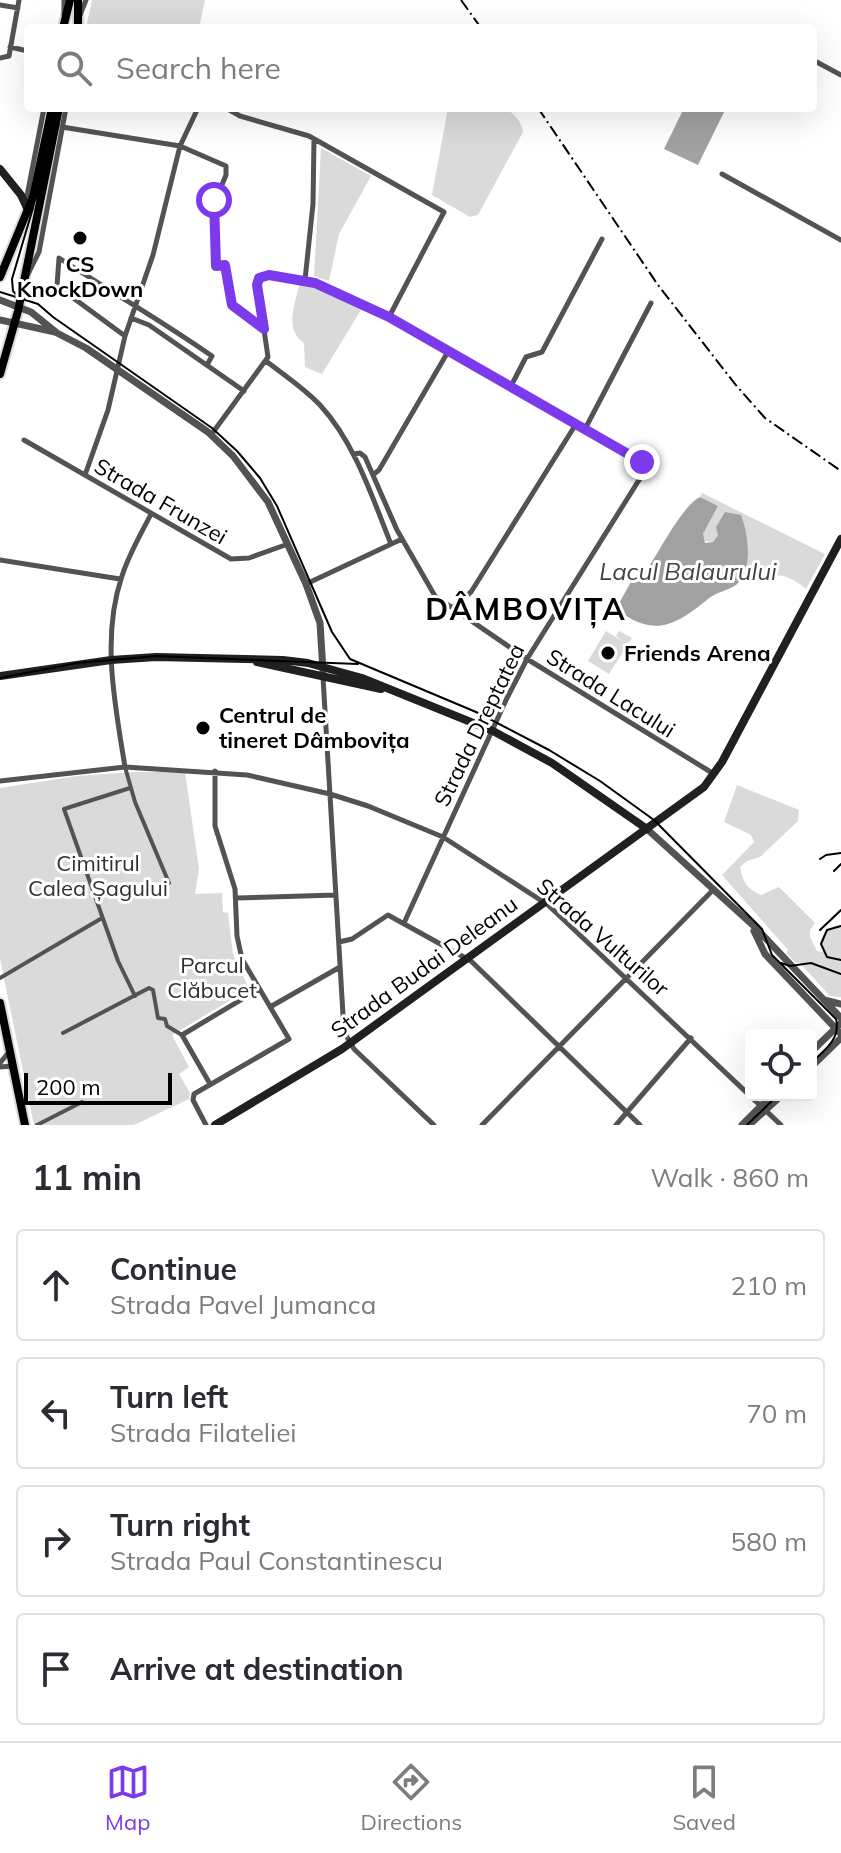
<!DOCTYPE html>
<html lang="en">
<head>
<meta charset="utf-8">
<style>
	:root { --surface:#fff; --page:#f7f7f7; --text:#2b2b33; --muted:#7c7c81; --line:#e1e1e2; --accent:#7c3aed }
	body { margin:0; font-family:Mulish,sans-serif; background:var(--page); color:var(--text) }
	.controls { position:absolute; right:24px; bottom:24px; display:grid; overflow:hidden; border-radius:8px; box-shadow:0 8px 32px #0002 }
	.controls button { width:72px; height:72px; display:grid; place-items:center; padding:0; border:0; border-bottom:2px solid var(--line); background:var(--surface); color:var(--text); font:40px sans-serif }
	.scale { position:absolute; left:24px; bottom:20px; width:148px; box-sizing:border-box; padding-left:8px; border:4px solid #000; border-top:0; font-size:22px; line-height:28px; white-space:nowrap; color:#000; -webkit-text-stroke:6px #fff; paint-order:stroke }
	.stop { position:absolute; width:24px; height:24px; margin:-18px; border:6px solid #7c3aed; border-radius:50%; background:#fff }
	.stop.end { background:#7c3aed; border-color:#fff; box-shadow:0 2px 8px #0008 }
	.list { margin:0; padding:0; list-style:none }
	h2 { display:flex; justify-content:space-between; align-items:center; height:104px; margin:0; padding:0 32px; font-size:34px }
	h2 small { font-size:26px; font-weight:400; color:var(--muted) }
	.list li { display:grid; grid-template-columns:52px 1fr auto; gap:24px; align-items:center; box-sizing:border-box; height:112px; margin:0 16px 16px; padding:0 16px; border:2px solid var(--line); border-radius:8px }
	.list b { display:block; font-size:30px; white-space:nowrap }
	.list p { margin:0; font-size:26px; white-space:nowrap; color:var(--muted) }
	.list em { font-size:26px; font-style:normal; color:var(--muted) }
	.icon { flex:none; width:44px; height:44px; fill:none; stroke:currentColor; stroke-width:2; stroke-linecap:round; stroke-linejoin:round }
	.map { position:relative; flex:none; width:841px; height:1125px; overflow:hidden }
	.search { position:absolute; background:var(--surface); box-shadow:0 8px 32px #0002; left:24px; right:24px; top:24px; height:88px; display:flex; align-items:center; gap:20px; box-sizing:border-box; padding:0 28px; border-radius:8px; color:var(--muted); font-size:30px }
	.sheet { height:616px; background:var(--surface) }
	nav { display:flex; justify-content:space-around; align-items:center; box-sizing:border-box; height:112px; border-top:2px solid var(--line); background:var(--surface); font-size:22px; color:var(--muted) }
	nav a { display:grid; justify-items:center; gap:4px }
	nav .on { color:var(--accent) }
	.map>svg:first-child { display:block }
	.green { fill:#dadada }
	.water { fill:#a1a1a1 }
	.lines { fill:none; stroke-linecap:round; stroke-linejoin:round }
	.primary-casing { stroke:#dbdbdb; stroke-width:12 }
	.pedestrian { stroke:#535353; stroke-width:4 }
	.minor { stroke:#535353; stroke-width:5 }
	.tertiary { stroke:#535353; stroke-width:7 }
	.secondary { stroke:#202020; stroke-width:8 }
	.primary { stroke:#000; stroke-width:8 }
	.tram { stroke:#000; stroke-width:2 }
	.rail { stroke:#000; stroke-width:2; stroke-dasharray:12 4 2 4; stroke-linecap:butt }
	.route { stroke:#7c3aed; stroke-width:10 }
	.poi-dot { fill:#000; stroke:#fff; stroke-width:3 }
	.labels { text-anchor:middle; stroke-width:6; stroke-linejoin:round; paint-order:stroke }
	.poi-label { font-size:22px; font-weight:bold; fill:#000; stroke:#fff; text-anchor:start }
	.street-label { font-size:22px; fill:#000; stroke:#fff }
	.park-label { font-size:22px; fill:#313131; stroke:#fff }
	.water-label { font-size:24px; font-style:italic; fill:#424242; stroke:#fff }
	.district-label { font-size:30px; font-weight:bold; letter-spacing:2px; fill:#000; stroke:#fff }
</style>
</head>
<body>
<div class="map">
<svg width="841" height="1125" viewBox="0 0 841 1125">
	<rect width="100%" height="100%" fill="#fff"/>
	<path class="green" d="M92 0H205L199 28H86Z
		M448 108H505C513 113 522 121 523 132L478 215 470 217 432 195Z
		M321 148 371 176 339 234 329 281 314 276Z
		M300 283 318 285 362 308 322 374 305 367 304 343C284 330 295 303 300 283Z
		M702 493 825 554 806 589C785 570 768 574 743 578L747 562 718 535 713 542 703 541V534L718 506 700 497Z
		M606 631 624 642 616 636 619 631 632 638 609 674 588 661Z
		M134 772H185L199 869 195 894 222 893 223 912 228 913 233 954 249 989 172 1035 189 1067 179 1074 190 1093 189 1099 134 1125H34L0 959V788L77 776Z
		M737 785 799 810 798 821 760 857 747 861 740 867C743 882 747 889 761 895L779 887 815 923 810 930V937L817 951 823 952 820 942C824 932 829 926 841 925V997L830 996 799 962 796 963 786 953 788 950 722 875 754 842 751 835 724 822Z"/>
	<path class="water" d="M684 108H726L698 165 664 149Z
		M700 497 718 506 703 534 705 543 713 542 718 535 716 527 725 512 741 515C748 533 754 571 736 585 727 591 716 592 708 599 675 626 654 638 616 609L633 578 642 577C657 557 681 506 700 497Z"/>
	<g class="lines">
		<defs>
			<path id="primary" d="M78 0V28
				M63 28 70 0
				M0 277 33 197 52 108
				M0 374 18 311 59 108
				M0 1003 25 1125"/>
		</defs>
		<use href="#primary" class="primary-casing"/>
		<path class="pedestrian" d="M125 767 135 802 169 883
			M130 788 64 809 118 961 135 996
			M0 978 102 918
			M63 1033 149 988 153 990 158 1018 165 1019 167 1026 182 1035
			M37 1125 82 1102"/>
		<path class="minor" d="M64 0V15
			M0 5 18 8
			M80 15 86 0
			M10 47 28 51
			M0 58 9 56 19 0
			M813 60 841 75
			M226 108 240 116 309 136 444 212 389 317
			M62 127 180 146 226 166V175L214 204 216 266 225 265 232 305 263 328
			M722 174 841 240
			M26 201 44 108
			M26 278 39 252 66 108
			M305 280 313 204 314 139
			M131 318 149 325 244 391
			M125 336 57 286 59 258C110 291 162 321 212 356L207 365
			M266 361C284 375 304 388 320 405 355 443 372 497 391 544
			M511 386 526 357 542 352 602 239
			M585 429 651 303
			M211 435 268 357 257 282 261 276 269 275 320 285 389 317 588 430 645 466 644 472 527 659 507 698 404 923
			M24 440 231 559 249 558 288 544
			M354 454 360 453 365 457 397 530 435 596 527 659 714 774
			M374 474 379 470 449 350
			M85 475 108 410 125 336 153 255 180 146 198 108
			M0 560 120 579
			M306 584 402 539
			M452 608 471 592 576 424
			M323 677 344 1032 354 1049 434 1125
			M125 767C115 705 101 637 122 576 129 554 141 534 151 514
			M0 781 125 767 247 775 330 794 368 806 443 837 548 905 781 1125
			M236 898 336 895
			M339 942 352 939 388 915 471 961 640 1125
			M270 1007 340 967
			M0 1063 9 1052
			M0 1067 13 1066
			M210 1084 182 1035 259 989
			M206 1125 193 1100 194 1094 289 1039 242 959 237 936 235 889 215 826V771
			M482 1125 714 889
			M616 1125 691 1038"/>
		<path class="tertiary" d="M0 300 31 312 57 333 86 348 208 432 233 456 268 502 306 584 320 623 323 671
			M0 320 55 332
			M647 829 756 928 841 1018
			M754 931 765 954 841 1034
			M824 1000 841 1004
			M811 1052 841 1023
			M811 1067 841 1038
			M742 1125 772 1095
			M749 1125 782 1095"/>
		<path class="secondary" d="M0 169 21 195 28 210
			M257 662 381 689
			M0 676 111 660 156 657 283 660 308 663 362 678 493 731 552 763 647 829
			M215 1125 342 1049 704 787 722 762 841 539"/>
		<use href="#primary" class="primary"/>
		<path class="tram" d="M0 292 38 304 53 317 212 428 237 451 260 478 277 506 332 632 350 659 476 712 549 750 600 781 654 820 762 929 772 955 836 1019C841 1039 824 1051 811 1063
			M21 300 13 291 12 279 33 208 54 108
			M0 678 77 663 156 656 358 664
			M820 859 826 855 841 853
			M834 871 841 864
			M841 926 827 930 821 944 827 957 841 960
			M820 930 841 910
			M781 963 790 966 811 963 841 974
			M747 1125 778 1095"/>
		<path class="rail" d="M461 0 481 28
			M538 108 658 285 735 384 765 418 841 471"/>
	</g>
	<g class="lines">
		<path class="route" d="M214 200 216 266 225 265 232 305 264 329 257 285 259 278 269 275 315 283 389 317 642 462"/>
	</g>
	<g class="poi-dot">
		<circle cx="80" cy="238" r="8"/>
		<circle cx="608" cy="653" r="8"/>
		<circle cx="203" cy="728" r="8"/>
	</g>
	<g class="labels">
		<g class="poi-label">
			<text x="80" y="272" text-anchor="middle">CS<tspan x="80" dy="25">KnockDown</tspan></text>
			<text x="624" y="661">Friends Arena</text>
			<text x="219" y="723">Centrul de<tspan x="219" dy="25">tineret Dâmbovița</tspan></text>
		</g>
		<g class="street-label">
			<text transform="translate(161 501) rotate(30)" y="8">Strada Frunzei</text>
			<text transform="translate(611 693) rotate(32)" y="8">Strada Lacului</text>
			<text transform="translate(479 725) rotate(-64)" y="8">Strada Dreptatea</text>
			<text transform="translate(603 937) rotate(41)" y="8">Strada Vulturilor</text>
			<text transform="translate(424 967) rotate(-36)" y="8">Strada Budai Deleanu</text>
		</g>
		<g class="park-label">
			<text x="98" y="871">Cimitirul<tspan x="98" dy="25">Calea Șagului</tspan></text>
			<text x="212" y="973">Parcul<tspan x="212" dy="25">Clăbucet</tspan></text>
		</g>
		<g class="water-label">
			<text x="688" y="580">Lacul Balaurului</text>
		</g>
		<g class="district-label">
			<text x="526" y="620">DÂMBOVIȚA</text>
		</g>
	</g>
</svg>
<div class="controls">
<button><svg class="icon" aria-label="locate" viewBox="0 0 24 24"><circle cx="12" cy="12" r="6"/><path d="M12 2v4M12 18v4M2 12h4M18 12h4"/></svg></button>
</div>
<div class="scale">200 m</div>
<div class="stop" style="left:214px;top:200px"></div>
<div class="stop end" style="left:642px;top:462px"></div>
<div class="search"><svg class="icon" aria-label="search" viewBox="0 0 24 24"><circle cx="10" cy="10" r="6"/><path d="M15 15l6 6"/></svg>Search here</div>
</div>
<section class="sheet">
<h2>11 min<small>Walk · 860 m</small></h2>
<ul class="list">
<li><svg class="icon" aria-label="ahead" viewBox="0 0 24 24"><path d="M12 20V5M6 11l6-6 6 6"/></svg><div><b>Continue</b><p>Strada Pavel Jumanca</p></div><em>210 m</em></li>
<li><svg class="icon" aria-label="left" viewBox="0 0 24 24"><path d="M17 20v-9H6M10 6l-5 5 5 5"/></svg><div><b>Turn left</b><p>Strada Filateliei</p></div><em>70 m</em></li>
<li><svg class="icon" aria-label="right" viewBox="0 0 24 24"><path d="M7 20v-9h11M14 6l5 5-5 5"/></svg><div><b>Turn right</b><p>Strada Paul Constantinescu</p></div><em>580 m</em></li>
<li><svg class="icon" aria-label="arrive" viewBox="0 0 24 24"><path d="M6 21V4h12l-3 4 3 4H6"/></svg><div><b>Arrive at destination</b></div></li>
</ul>
</section>
<nav>
<a class="on"><svg class="icon" aria-label="map" viewBox="0 0 24 24"><path d="M3 6l6-2 6 2 6-2v14l-6 2-6-2-6 2zM9 4v14M15 6v14"/></svg>Map</a>
<a><svg class="icon" aria-label="directions" viewBox="0 0 24 24"><path d="M12 3l9 9-9 9-9-9zM9 14v-3h6M13 9l2 2-2 2"/></svg>Directions</a>
<a><svg class="icon" aria-label="saved" viewBox="0 0 24 24"><path d="M7 4h10v16l-5-4-5 4z"/></svg>Saved</a>
</nav>
</body>
</html>
